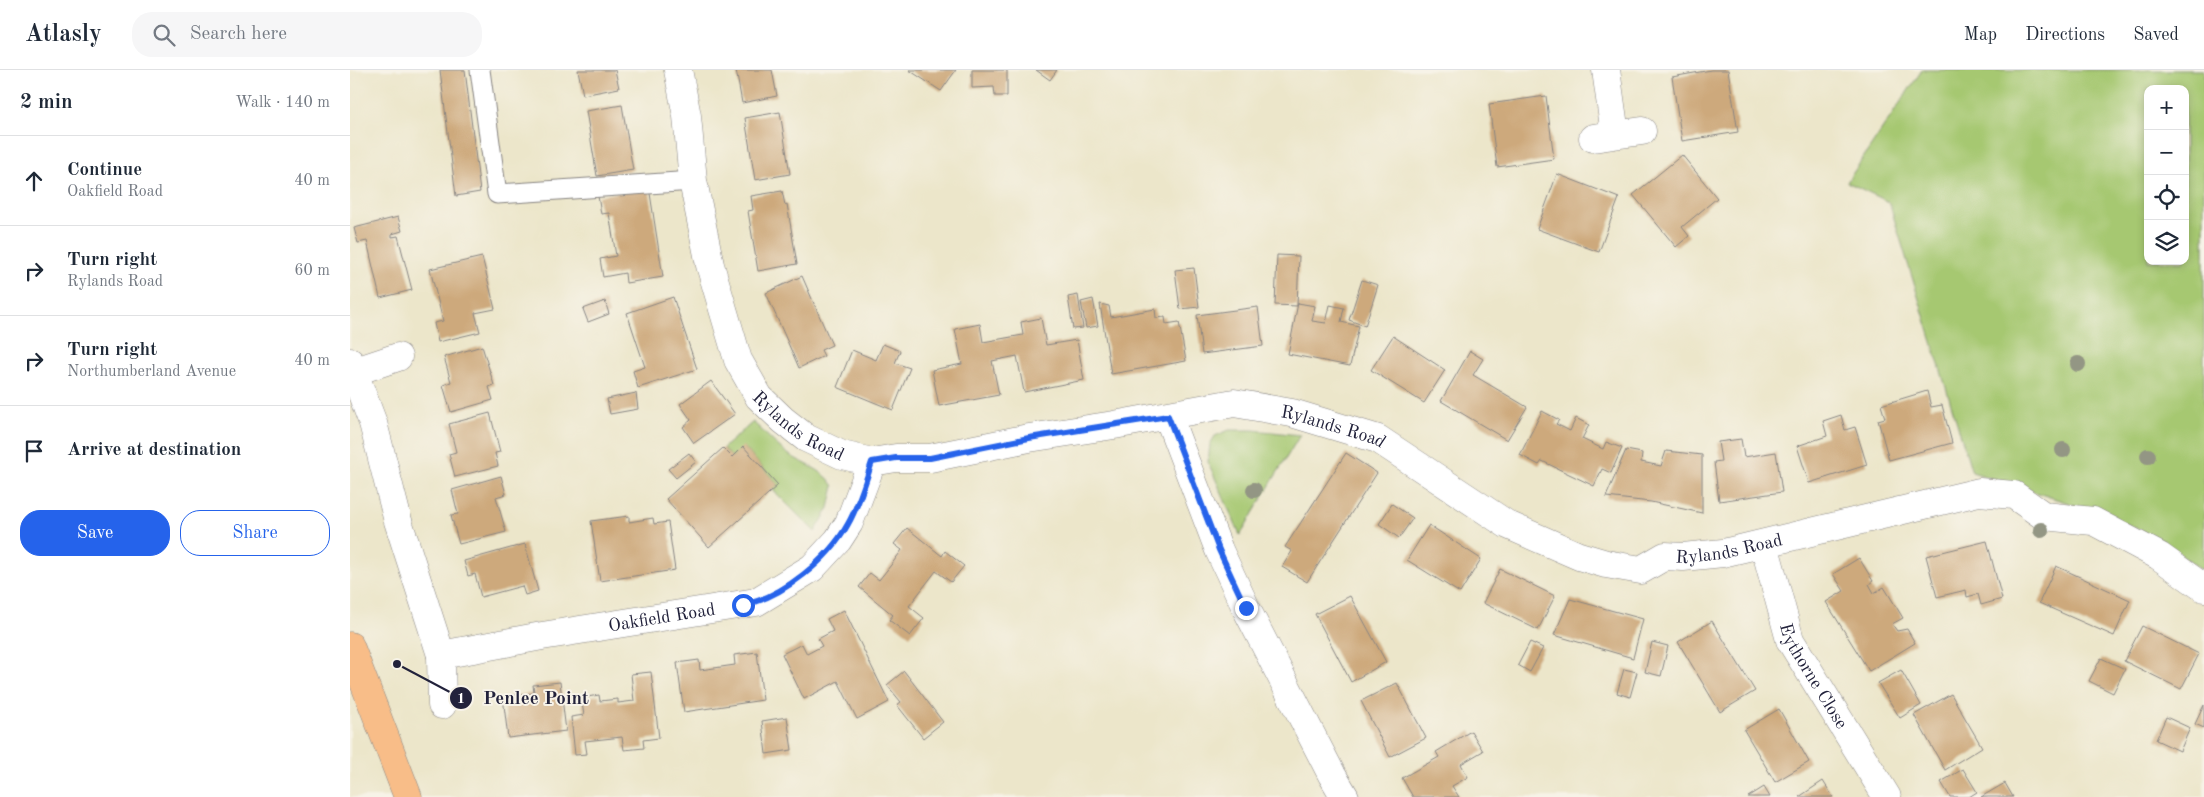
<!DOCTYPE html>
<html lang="en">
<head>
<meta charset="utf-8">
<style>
	:root { --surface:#fff; --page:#f6f6f7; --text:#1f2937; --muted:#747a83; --line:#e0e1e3; --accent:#2563eb }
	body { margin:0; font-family:"Old Standard TT",serif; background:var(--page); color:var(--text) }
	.controls { position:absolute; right:15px; top:15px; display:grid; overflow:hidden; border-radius:10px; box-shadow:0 2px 8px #0003 }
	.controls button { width:45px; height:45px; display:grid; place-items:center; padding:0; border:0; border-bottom:1px solid var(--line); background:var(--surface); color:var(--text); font:25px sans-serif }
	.stop { position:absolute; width:15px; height:15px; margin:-11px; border:4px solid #2563eb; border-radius:50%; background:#fff }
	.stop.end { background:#2563eb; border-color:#fff; box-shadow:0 1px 5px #0008 }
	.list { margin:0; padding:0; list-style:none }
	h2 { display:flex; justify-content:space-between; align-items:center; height:65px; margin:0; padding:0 20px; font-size:21px }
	h2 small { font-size:16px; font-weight:400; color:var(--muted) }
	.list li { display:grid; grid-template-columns:32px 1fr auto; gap:15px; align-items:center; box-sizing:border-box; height:90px; padding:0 20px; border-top:1px solid var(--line) }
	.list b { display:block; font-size:19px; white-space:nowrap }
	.list p { margin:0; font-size:16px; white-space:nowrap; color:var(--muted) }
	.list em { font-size:16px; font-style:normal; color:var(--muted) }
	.actions { display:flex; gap:10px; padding:15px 20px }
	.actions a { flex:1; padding:11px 0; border:1px solid var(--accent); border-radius:20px; text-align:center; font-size:18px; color:var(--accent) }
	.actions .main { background:var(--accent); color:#fff }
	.icon { flex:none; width:28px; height:28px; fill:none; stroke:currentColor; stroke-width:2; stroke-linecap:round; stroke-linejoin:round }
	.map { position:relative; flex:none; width:1854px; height:727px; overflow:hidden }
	header { display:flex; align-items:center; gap:30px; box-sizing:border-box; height:70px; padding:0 25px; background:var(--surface); border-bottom:1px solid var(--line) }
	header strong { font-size:24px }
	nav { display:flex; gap:28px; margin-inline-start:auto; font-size:18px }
	.search { width:350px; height:45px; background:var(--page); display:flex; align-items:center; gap:12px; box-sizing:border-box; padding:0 18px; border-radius:20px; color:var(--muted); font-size:19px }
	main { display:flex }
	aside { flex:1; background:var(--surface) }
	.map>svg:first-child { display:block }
	.green { fill:#a6c871; stroke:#647556; fill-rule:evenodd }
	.building { fill:#cda97c }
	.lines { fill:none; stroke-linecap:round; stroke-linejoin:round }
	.lane-casing { stroke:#878482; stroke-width:21 }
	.street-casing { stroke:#878482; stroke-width:29 }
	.highway-casing { stroke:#878482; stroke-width:29 }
	.lane { stroke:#fff; stroke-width:19 }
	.street { stroke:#fff; stroke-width:28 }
	.highway { stroke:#f8bd88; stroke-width:28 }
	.tree { fill:#939684 }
	.route { stroke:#2563eb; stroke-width:6 }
	.labels { text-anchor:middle; stroke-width:4; stroke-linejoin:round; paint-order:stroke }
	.street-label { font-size:18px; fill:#22223b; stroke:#f7f3e8 }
	.leader { fill:none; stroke:#22223b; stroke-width:2 }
	.callout-dot { fill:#22223b; stroke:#f7f3e8; stroke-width:2 }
	.mark-label { font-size:15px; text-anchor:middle; font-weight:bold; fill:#fff }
	.callout-label { font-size:19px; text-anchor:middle; font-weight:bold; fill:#22223b; stroke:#f7f3e8; stroke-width:4; stroke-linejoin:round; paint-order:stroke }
</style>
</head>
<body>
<header>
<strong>Atlasly</strong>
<div class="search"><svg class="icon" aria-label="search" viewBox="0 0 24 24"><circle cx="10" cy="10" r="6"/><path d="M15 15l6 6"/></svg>Search here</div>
<nav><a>Map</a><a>Directions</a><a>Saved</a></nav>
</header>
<main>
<aside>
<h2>2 min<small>Walk · 140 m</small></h2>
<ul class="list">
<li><svg class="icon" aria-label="ahead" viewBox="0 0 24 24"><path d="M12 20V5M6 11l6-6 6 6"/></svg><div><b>Continue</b><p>Oakfield Road</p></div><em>40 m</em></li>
<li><svg class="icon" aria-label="right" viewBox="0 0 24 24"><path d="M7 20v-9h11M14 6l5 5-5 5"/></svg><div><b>Turn right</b><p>Rylands Road</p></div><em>60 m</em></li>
<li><svg class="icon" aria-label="right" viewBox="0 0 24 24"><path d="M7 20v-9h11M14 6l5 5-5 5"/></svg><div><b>Turn right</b><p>Northumberland Avenue</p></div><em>40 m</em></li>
<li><svg class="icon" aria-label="arrive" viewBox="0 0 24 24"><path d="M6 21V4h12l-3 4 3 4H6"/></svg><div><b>Arrive at destination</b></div></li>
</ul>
<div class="actions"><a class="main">Save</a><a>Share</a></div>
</aside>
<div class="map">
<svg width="1854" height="727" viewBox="0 0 1854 727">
	<rect width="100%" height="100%" fill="#f7f3e8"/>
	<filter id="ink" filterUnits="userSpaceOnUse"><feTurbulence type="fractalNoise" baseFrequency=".02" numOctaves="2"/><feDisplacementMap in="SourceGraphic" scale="10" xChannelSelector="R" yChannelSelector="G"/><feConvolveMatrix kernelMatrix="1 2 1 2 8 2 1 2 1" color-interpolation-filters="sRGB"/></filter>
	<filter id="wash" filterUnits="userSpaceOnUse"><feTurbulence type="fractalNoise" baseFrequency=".0096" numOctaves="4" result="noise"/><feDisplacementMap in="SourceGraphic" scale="20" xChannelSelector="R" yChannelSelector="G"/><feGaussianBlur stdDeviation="1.12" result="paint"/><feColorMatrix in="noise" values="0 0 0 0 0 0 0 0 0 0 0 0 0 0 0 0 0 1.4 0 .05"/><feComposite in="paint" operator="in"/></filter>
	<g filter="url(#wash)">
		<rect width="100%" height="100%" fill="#ece6ca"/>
		<path class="green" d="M1572 0H1854V502L1814 471 1759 446 1622 402 1539 132 1497 112ZM1798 19H1835V191H1798Z
			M403 352C413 361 423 372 434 381 450 394 472 397 484 416L479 438 465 462 423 420 428 415 394 377 382 387 373 378Z
			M879 360H903L950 365 890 465 858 392 860 374 865 366Z"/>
		<g id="blocks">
			<path class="building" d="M90 0H115L130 122 106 126Z
				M228 0H265L269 18 233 25Z
				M386 0H422L427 26 392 33Z
				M559 0H606L591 21Z
				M622 0H657V26H645L644 17 622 18Z
				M686 0H707L700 10Z
				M1361 0H1378L1388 62 1332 71 1322 7Z
				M1196 26 1204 89 1147 97 1139 34Z
				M272 35 283 100 247 106 236 41Z
				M430 42 440 104 405 110 395 48Z
				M1332 85 1367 128 1332 157 1339 166 1326 177 1283 125Z
				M1207 104 1269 128 1249 182 1187 159Z
				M299 117 313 207 276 213 275 203 253 207 250 189 266 186 259 143 251 144 248 126Z
				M432 121 435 135 437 134 447 194 408 201 398 141 403 140 401 126Z
				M48 147 52 161 42 164V167L48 166 62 220 30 228 17 171 8 173 4 158Z
				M927 185 949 186 947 236 925 235Z
				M132 187 145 239 125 243 130 262 88 272 84 253 93 251 80 199Z
				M844 198 849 237 830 239 825 200Z
				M452 206 482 275 471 280 474 286 449 298 416 223Z
				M1012 210 1028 215 1015 256 999 250Z
				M728 225 733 258 723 259 718 227Z
				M323 227 347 299 288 318 283 301 295 297 277 243Z
				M743 229 748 256 736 258 731 232Z
				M255 231 259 244 238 252 233 239Z
				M948 233 965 236 962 251 976 253 980 235 994 238 991 252 1009 256 1000 296 938 284Z
				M750 234 759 236 761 247 805 239 806 248 815 247 816 254 829 252 836 291 761 304Z
				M908 237 913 276 852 284 847 245Z
				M691 248 696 275 727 270 734 310 674 322 667 286 642 291 649 325 589 336 582 300 612 294 605 259 630 254 633 272 673 265 671 252Z
				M1043 266 1095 300 1074 333 1021 300Z
				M533 274 550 281 545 293 560 298 543 340 487 317 502 280 526 290Z
				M132 276 144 315 139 317 143 330 101 342 93 315 101 312 94 287Z
				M1120 281 1133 289 1123 305 1177 337 1157 370 1091 331Z
				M361 311 385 344 344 373 333 357 341 350 330 334Z
				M1577 321 1581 337 1592 335 1602 373 1539 390 1528 350 1535 348 1531 335Z
				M286 323 288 339 260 344 257 329Z
				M1192 341 1209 350 1206 354 1220 361 1226 348 1239 355 1232 369 1253 379 1256 372 1272 378 1261 403 1252 399 1244 416 1192 391 1189 395 1170 385Z
				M140 343 150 382 145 383 148 396 105 407 99 384 106 382 99 354Z
				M1491 345 1495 360 1505 357 1517 395 1459 413 1447 376 1477 366 1473 351Z
				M1391 369 1394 387 1426 382 1432 422 1369 431 1364 392 1371 391 1368 372Z
				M393 376 428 415 359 477 316 429 373 378 382 387Z
				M1276 380 1292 383 1291 392 1311 396 1316 381 1352 385V443L1301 432 1256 427Z
				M339 383 346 392 326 408 318 399Z
				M996 383 1027 403 957 512 932 497 942 481 935 477Z
				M151 406 156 424 146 427 156 462 109 474 101 445 108 444 102 420Z
				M1042 434 1063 448 1049 468 1029 454Z
				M279 446V452L303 448 304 454 318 452 325 500 250 511 241 451Z
				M1079 455 1131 489 1110 523 1057 490Z
				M557 458 592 486 595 481 614 496 601 512 586 501 559 536 574 548 560 566 539 550 543 545 509 517 520 503 529 510 541 495 552 480 544 474Z
				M1637 471 1652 529 1631 535 1628 524 1617 527 1616 520 1587 527 1576 486Z
				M175 474 188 521 175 525 172 516 131 527 125 504 118 506 114 491Z
				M1509 488 1523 511 1519 514 1524 523 1534 517 1553 548 1542 554 1547 561 1557 559 1565 573 1519 601 1476 532 1494 521 1483 504Z
				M1706 496 1780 530 1764 566 1689 533Z
				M1150 499 1205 526 1188 560 1133 533Z
				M1000 526 1036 592 1001 612 965 544Z
				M1220 529 1293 549 1283 588 1204 565Z
				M494 540 539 632 507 649 488 611 454 629 432 584 452 574 457 584 472 576 468 569 483 561 477 549Z
				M1362 551 1405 621 1370 642 1328 572Z
				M1792 556 1849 584 1831 619 1774 591Z
				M1180 572 1193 578 1180 602 1168 595Z
				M1302 572 1318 576 1311 606 1295 602Z
				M407 582 413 630 334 642 327 593 349 590 350 600 385 595 384 585Z
				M1751 588 1775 599 1763 623 1739 611Z
				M1274 599 1287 602 1280 627 1267 623Z
				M1551 600 1571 635 1550 648 1528 613Z
				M554 601 593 652 573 668 547 635 551 632 537 615Z
				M301 602 309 668 293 670 294 678 274 680 272 667 235 671 237 684 225 685 221 647 234 645 231 628 249 625 250 631 268 629V633L284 631 281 604Z
				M210 612 216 661 158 668 153 627 184 623 183 615Z
				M1047 613 1076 668 1040 687 1011 631Z
				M1601 624 1632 677 1595 700 1564 645Z
				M1854 635V658L1845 654Z
				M1429 639 1459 692 1425 712 1394 660Z
				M437 647 442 680 416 684 412 651Z
				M1816 647 1840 658 1830 681 1806 670Z
				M1121 661 1133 681 1111 694 1118 707 1102 716 1109 727H1063L1052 708 1089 687 1086 682Z
				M1613 699 1627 722 1619 727H1600L1591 712Z
				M1473 711 1483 727H1449Z
				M1655 713 1663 727H1631Z
				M1414 717 1420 727H1398Z"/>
		</g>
	</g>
	<g filter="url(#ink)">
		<use href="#blocks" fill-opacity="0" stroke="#878482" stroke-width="1"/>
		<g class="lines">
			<defs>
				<path id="lane" d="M130 0 147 124 343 111"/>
				<g id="street">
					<path id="s1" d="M328 0 337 46 343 111 360 195 388 290 409 327 433 350 456 368 492 385 522 392 546 388H580L679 368 764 355 884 333 942 343 1028 369 1158 455 1229 486 1256 494 1291 500 1315 486 1333 487 1373 483 1629 422 1664 425 1694 446 1743 451 1809 486 1854 518"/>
					<path d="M1256 0 1265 64"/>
					<path d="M1243 68 1292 61"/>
					<path id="s2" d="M0 292 23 353 48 451 91 585 192 566 406 532 462 498 488 470 499 453 522 392"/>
					<path d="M3 302 48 287"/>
					<path d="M818 346 869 480 896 538 982 705 995 727"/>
					<path id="s3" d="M1414 474 1440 570 1537 727"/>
					<path d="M91 585 92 635"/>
				</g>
				<path id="highway" d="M0 576 58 727"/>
			</defs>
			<use href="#lane" class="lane-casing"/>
			<use href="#street" class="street-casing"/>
			<use href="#highway" class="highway-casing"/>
			<use href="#lane" class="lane"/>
			<use href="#street" class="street"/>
			<use href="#highway" class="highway"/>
		</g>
		<g class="tree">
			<circle cx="1728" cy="294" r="8"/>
			<circle cx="1713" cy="380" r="8"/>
			<circle cx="1798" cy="386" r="8"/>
			<circle cx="904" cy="420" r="8"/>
			<circle cx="1691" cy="460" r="8"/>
		</g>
	</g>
	<g class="lines" filter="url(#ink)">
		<path class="route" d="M393 535C433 527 479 489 498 454 509 435 515 413 522 392L546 388H580L679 368 818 346 869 480 896 538"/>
	</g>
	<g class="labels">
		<g class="street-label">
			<text dy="6" stroke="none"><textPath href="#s1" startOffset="389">Rylands Road</textPath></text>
			<text dy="6" stroke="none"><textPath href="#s1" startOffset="942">Rylands Road</textPath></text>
			<text dy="6" stroke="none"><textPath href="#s1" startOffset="1378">Rylands Road</textPath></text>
			<text dy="6" stroke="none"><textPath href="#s2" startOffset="531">Oakfield Road</textPath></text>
			<text dy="6" stroke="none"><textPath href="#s3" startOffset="142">Eythorne Close</textPath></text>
		</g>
	</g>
	<path class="leader" d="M47 594L111 628"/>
	<g class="callout-dot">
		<circle cx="47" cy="594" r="5"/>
		<circle cx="111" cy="628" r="12"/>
	</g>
	<g class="mark-label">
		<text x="111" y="633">1</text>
	</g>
	<g class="callout-label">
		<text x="186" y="634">Penlee Point</text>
	</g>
</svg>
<div class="controls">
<button>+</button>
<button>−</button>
<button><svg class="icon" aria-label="locate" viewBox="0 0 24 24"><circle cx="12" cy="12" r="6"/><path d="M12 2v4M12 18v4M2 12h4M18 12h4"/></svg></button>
<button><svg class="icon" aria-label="layers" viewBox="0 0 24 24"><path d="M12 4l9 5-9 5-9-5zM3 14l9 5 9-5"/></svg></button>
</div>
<div class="stop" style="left:393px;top:535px"></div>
<div class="stop end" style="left:896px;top:538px"></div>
</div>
</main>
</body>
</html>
